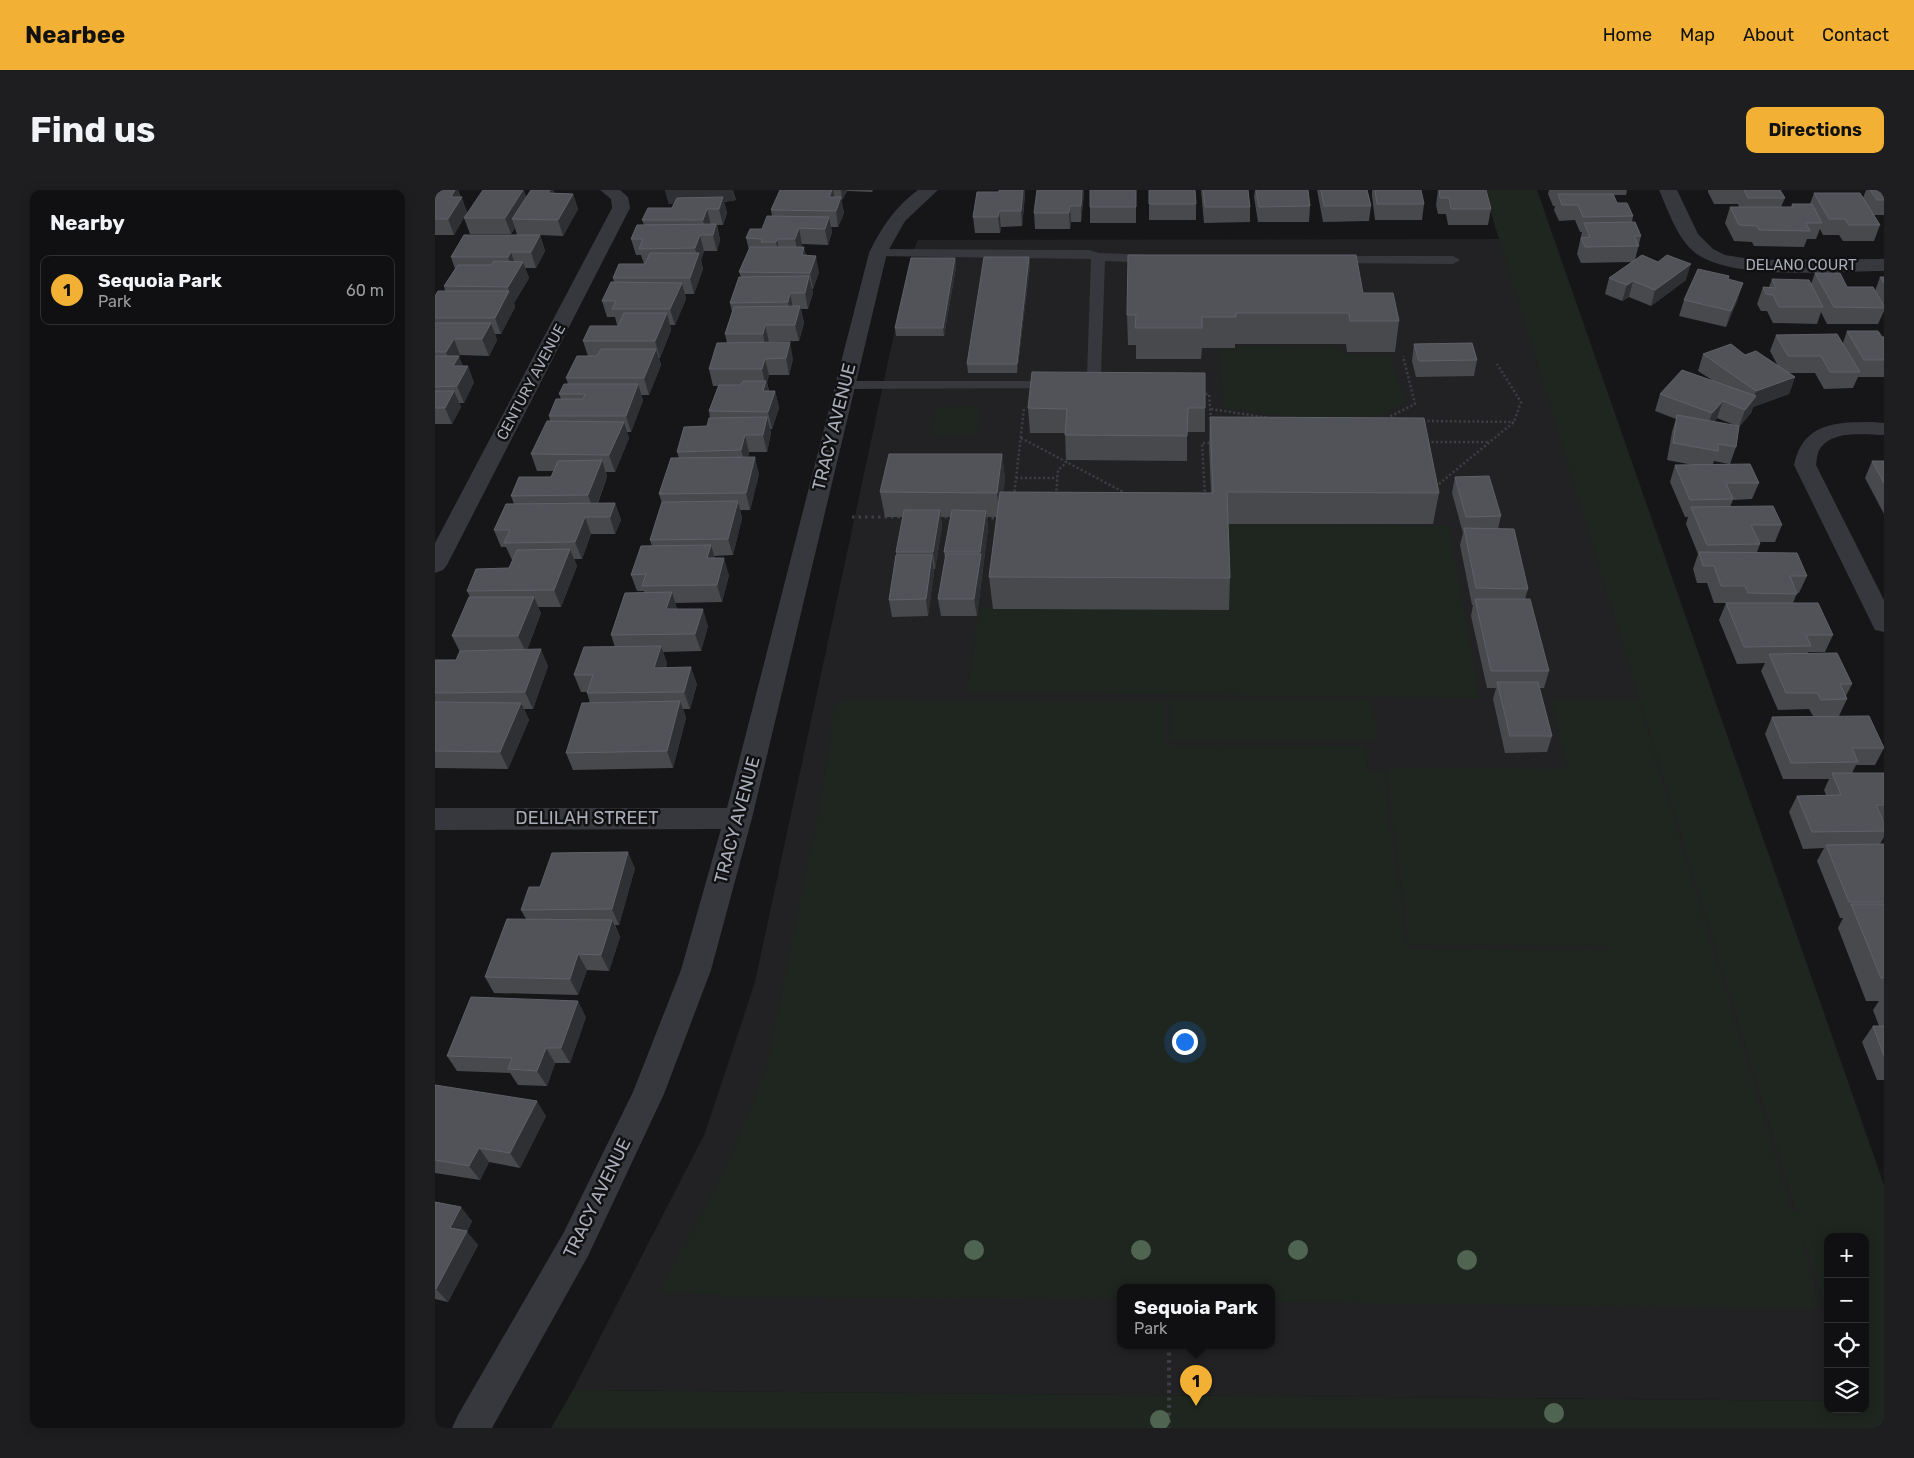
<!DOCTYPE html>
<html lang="en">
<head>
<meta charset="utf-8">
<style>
	:root { --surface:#101012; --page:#1e1e20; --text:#f1f3f6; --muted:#9c9d9f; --line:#303032; --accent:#f2b134 }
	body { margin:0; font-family:Rubik,sans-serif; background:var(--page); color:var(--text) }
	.controls { position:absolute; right:15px; bottom:15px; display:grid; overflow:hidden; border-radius:10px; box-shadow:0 2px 12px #0003 }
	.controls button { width:45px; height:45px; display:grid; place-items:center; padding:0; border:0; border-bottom:1px solid var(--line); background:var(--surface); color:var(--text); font:25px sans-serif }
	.you { position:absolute; left:749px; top:851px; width:18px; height:18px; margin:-12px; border:4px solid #fff; border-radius:50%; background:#1a73e8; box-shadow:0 0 0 8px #1a73e833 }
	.badge { display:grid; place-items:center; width:32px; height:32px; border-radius:50%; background:var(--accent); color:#111; font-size:16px; font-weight:700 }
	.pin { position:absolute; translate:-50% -41px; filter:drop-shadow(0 1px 2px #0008) }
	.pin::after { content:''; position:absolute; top:26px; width:18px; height:15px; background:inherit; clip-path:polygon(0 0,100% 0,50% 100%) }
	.popup { position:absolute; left:682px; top:1094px; width:158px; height:65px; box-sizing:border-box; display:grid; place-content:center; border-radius:10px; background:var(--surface); filter:drop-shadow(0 1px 4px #0005); font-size:16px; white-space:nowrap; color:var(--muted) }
	.popup b { font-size:19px; color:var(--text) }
	.popup::after { content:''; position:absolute; left:50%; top:100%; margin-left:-10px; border:10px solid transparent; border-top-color:var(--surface) }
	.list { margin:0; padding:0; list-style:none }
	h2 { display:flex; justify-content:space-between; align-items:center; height:65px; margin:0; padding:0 20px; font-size:21px }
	h2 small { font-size:16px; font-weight:400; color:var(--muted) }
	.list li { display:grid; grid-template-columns:32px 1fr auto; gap:15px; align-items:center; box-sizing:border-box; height:70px; margin:0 10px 10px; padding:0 10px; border:1px solid var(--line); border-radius:10px }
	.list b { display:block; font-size:19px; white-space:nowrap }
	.list p { margin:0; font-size:16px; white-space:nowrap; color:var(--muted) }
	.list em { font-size:16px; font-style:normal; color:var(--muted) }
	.icon { flex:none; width:28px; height:28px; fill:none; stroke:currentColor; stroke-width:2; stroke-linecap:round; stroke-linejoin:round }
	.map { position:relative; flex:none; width:1449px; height:1238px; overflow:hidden; border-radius:10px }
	header { display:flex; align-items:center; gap:30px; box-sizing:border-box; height:70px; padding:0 25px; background:var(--accent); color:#111 }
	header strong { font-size:24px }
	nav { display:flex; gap:28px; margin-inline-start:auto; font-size:18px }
	.intro { display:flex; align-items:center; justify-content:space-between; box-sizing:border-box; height:120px; padding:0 30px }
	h1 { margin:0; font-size:35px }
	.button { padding:12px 22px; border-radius:10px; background:var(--accent); color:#111; font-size:18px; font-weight:700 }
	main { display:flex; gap:30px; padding:0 30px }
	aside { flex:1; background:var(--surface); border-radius:10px; box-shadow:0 2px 12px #0003 }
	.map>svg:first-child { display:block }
	.built { fill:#222225; fill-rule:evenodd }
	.green { fill:#1e261f }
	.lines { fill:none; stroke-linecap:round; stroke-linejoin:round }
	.path-far2 { stroke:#3d3f44; stroke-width:2.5; stroke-dasharray:2 2.5; stroke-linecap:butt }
	.path-far1 { stroke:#3d3f44; stroke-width:3; stroke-dasharray:2.5 4; stroke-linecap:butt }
	.path { stroke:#3d3f44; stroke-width:4; stroke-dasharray:3 4.5; stroke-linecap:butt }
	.service { fill:#37383d; fill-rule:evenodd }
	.minor { fill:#37383d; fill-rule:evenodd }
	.tree { fill:#506452 }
	.wall { fill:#47494d; fill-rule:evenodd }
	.shaded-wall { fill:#2f3033 }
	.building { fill:#525359; stroke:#5f6168 }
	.labels { text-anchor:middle; stroke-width:5; stroke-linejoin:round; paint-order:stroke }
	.far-street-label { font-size:15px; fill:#a8adb8; stroke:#111113 }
	.street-label { font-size:18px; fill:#a8adb8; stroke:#111113 }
</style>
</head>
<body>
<header>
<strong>Nearbee</strong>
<nav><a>Home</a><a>Map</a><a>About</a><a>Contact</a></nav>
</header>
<div class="intro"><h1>Find us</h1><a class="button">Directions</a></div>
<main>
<aside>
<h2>Nearby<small></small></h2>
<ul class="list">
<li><span class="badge">1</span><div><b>Sequoia Park</b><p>Park</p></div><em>60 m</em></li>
</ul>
</aside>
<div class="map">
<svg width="1449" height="1238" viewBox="0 0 1449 1238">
	<rect width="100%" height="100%" fill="#161618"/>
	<path class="built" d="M1065 49 1393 1126V1211L138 1200 270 943 320 792 475 69 483 50ZM686 1097H836V1155H686Z"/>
	<path class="green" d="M1049 0H1102L1449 995V1238H116L138 1200 1393 1211V1219H1430V1047H1393V1126L1367 1043 1376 1085 1383 1110 1381 1111 1383 1119 836 1112V1097H686V1109L284 1107V1104L224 1103 292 974 330 883 386 609 400 513H405L406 510 732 511V555L930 556 933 581H948L972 759H1176L1175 756 974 755 951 578 1132 579 1116 509H1203L1357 1022H1361Z
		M804 156 903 157 907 164 955 166 971 212 945 227H858L789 218 784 159 804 160Z
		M545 216 542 245 496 246 502 217Z
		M793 334 1014 336 1045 508 532 502 544 417 795 420Z
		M735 510H937L943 550H735Z"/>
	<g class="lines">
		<path class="path-far2" d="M766 204H774L776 230
			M776 219 834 228
			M954 230V227L980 214 968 166
			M988 231 1079 232
			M586 248 694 305
			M992 252H1055
			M581 288H622
			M1004 294 1079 232 1086 212 1062 174
			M621 305 623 280 632 272
			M579 306 589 218
			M770 306 767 253H776V251"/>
		<path class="path-far1" d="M417 327H471
			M503 327H519
			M550 328H564"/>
		<path class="path" d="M734 1155V1238"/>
		<path class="service" d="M443 59 654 60 664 63 719 65 726 69 719 73 670 71 666 185 661 193 652 198 404 199 401 196 404 193 409 191H644L652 185 656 69 438 66 436 63Z
			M895 66H1018L1025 70 1018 74 890 73 888 70 890 67Z"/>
		<path class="minor" d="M165 0H185L193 7 195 18 12 375 8 380 0 383V353L177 18 176 9Z
			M483 0H503L470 31 452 63 317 628 276 780 229 904 153 1066 57 1238H17L23 1225 129 1042 198 902 246 780 286 639 0 640V618H292L434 63C446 38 460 17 483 0Z
			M1224 0H1242L1263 44 1278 59 1290 65 1321 70 1449 69V81C1403 81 1290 92 1257 60 1241 45 1233 20 1224 0Z
			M1437 232 1449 233V245C1430 245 1401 240 1387 256 1382 261 1382 269 1381 275L1449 410V442L1440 440 1437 434 1359 275C1368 233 1400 232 1437 232Z"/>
	</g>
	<g class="tree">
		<circle cx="539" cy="1060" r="10"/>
		<circle cx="706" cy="1060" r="10"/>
		<circle cx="863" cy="1060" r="10"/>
		<circle cx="1032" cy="1070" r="10"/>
		<circle cx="1119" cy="1223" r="10"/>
		<circle cx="725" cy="1230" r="10"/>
	</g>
	<path class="wall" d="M0 0H23L32 22 19 45H0Z
		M115 0H118L119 3 138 4 143 19 128 46 105 45 110 61 101 78H90L94 88 79 113 80 117 66 144H60L62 150 54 166 25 165 24 167 28 176 39 192 29 213H24L26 217 17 234H0V106L10 101 9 96 20 79 16 67 82 45 80 38 76 44H35L29 28 91 6Z
		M230 0H298L301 10 289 12 292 23 288 35H282L285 50 282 61H269L266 70 268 79 259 104H250L251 109 240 135H235L236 140 225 168H224L226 175 214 205H206L208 210 196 242H192L194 248 180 282H171L172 287 163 313H180L186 330 180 344H156L147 369H139L142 376 126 417H103L106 423 92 460 113 476 98 519H89L94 530 73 579 0 578V470H21L25 462 17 446 35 407 32 401 74 378 78 370H77L71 357H66L59 340 79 314 76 306 116 287 119 281H102L96 264 115 231 114 226 126 209 124 204 133 194 131 188 153 166 148 151 183 136V135H182L180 127H172L167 111 179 92 178 88 209 74 206 65H201L196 49 209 35 207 30 237 18 239 13 234 14Z
		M345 0H438L437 2 412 1 407 10 406 9 409 23 403 37H396L397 42 393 55 367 54 366 57 384 82 378 99H377L378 103 373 119H366L369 133 364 151 334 152V153L358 169 354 185H334L332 192 334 201H340L344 218 337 239H335L336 243 332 262H314L313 267 324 284 315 320H305L307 328 298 365 279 366 280 368 294 385 287 412 240 413 242 419 273 436 266 461 228 462 232 473 231 477 262 494 255 519H248L251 528 238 578 138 580 131 563 155 513 152 503V502H146L139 485 180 457 176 445 209 402V401H202L196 385 217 356 215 350 227 313 224 304 244 268 242 262 272 236 275 228 274 221 283 196H278L274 179 292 153 290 144 297 122 295 113 306 87 304 82 314 60 311 48 327 39 337 26 336 20Z
		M701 0V33H655V17Z
		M714 0 761 14V30H714Z
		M766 0H813L815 17V32L769 33Z
		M820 0H873L875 16 874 32H823L819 7Z
		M882 0H932L936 16 934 31 888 32Z
		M937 0H986L989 14 987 30H940L937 6Z
		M1003 0 1056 19 1053 35H1013L1011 24H1003L1001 15Z
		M1114 0H1192L1191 5H1179L1182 13 1198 26 1197 32 1206 46 1200 70 1251 90 1216 116 1194 107 1187 111 1170 104 1174 88 1197 72 1146 73 1142 64 1147 42H1145L1140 30 1124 31 1119 20 1120 16H1118L1113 4Z
		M1273 0H1345L1350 8 1346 17H1356L1357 14H1375L1379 3 1428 8 1431 0H1449V25H1439L1445 35 1439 51H1408L1404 45H1388L1385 39 1381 49H1372L1369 57 1319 56 1317 52 1299 51 1290 33 1295 17H1304L1303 14H1279L1273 2Z
		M649 3 646 32H636L635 39H600L599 23Z
		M590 5 587 36 566 37 565 43H540L538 27Z
		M594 67 595 75 582 183H533L532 174Z
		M520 68 521 77 509 146H461L460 138Z
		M1380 83 1412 97 1440 101 1445 87H1449V121L1443 134H1392L1386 122 1382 134 1338 133 1332 121H1326L1322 114 1328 97H1334L1337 89 1376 94Z
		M1293 89 1303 109 1291 137 1244 126 1249 110Z
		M928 103 964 131 960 162H912L911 154H800V158H767L766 169H701V155H693L692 125Z
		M1412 141 1449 147V187H1423L1418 198 1389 199 1380 183H1354L1360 187 1354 204 1318 217 1316 223 1304 237V236L1301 257 1295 274 1324 293 1317 309 1298 310 1295 317 1347 335 1340 352H1324L1325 354 1322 362 1372 386 1364 403H1362L1358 413 1398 445 1390 462H1373V463L1417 494 1411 506 1412 509 1404 526 1449 558 1440 575H1421L1417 583H1449V631H1448L1449 633V647L1445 654H1449V890H1442L1427 852 1438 836H1444L1438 820 1444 811H1431L1403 738 1408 728H1405L1382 671 1389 658 1368 659 1354 622 1362 606 1391 605 1389 600 1394 589H1348L1330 544 1337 527 1378 526 1374 519 1343 520 1326 481 1330 473 1302 474 1284 430 1291 413H1301H1279L1272 393H1262L1258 379 1263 364 1251 334 1253 327H1250L1235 292 1240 275H1258L1232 270 1237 242 1241 229 1220 221 1225 204 1277 190 1263 181 1268 164 1310 165 1343 176 1335 161 1341 145 1408 153ZM1282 228 1302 236 1279 232ZM1279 271 1294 274H1278Z
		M979 154 1042 170 1039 186 981 187 977 171Z
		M593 218H770V242H752V271L631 270 630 243H595Z
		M775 227 1004 303 998 334H793L795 388 794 420 558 419 554 387 562 327H552L553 338 542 426H506L503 409 510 368 509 362 515 327H506L507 337 500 379H499V382L493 426 457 427 454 410 461 365V362L468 327H450L445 302 567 264 570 289 568 302 776 303 774 258Z
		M1437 271H1449V324L1430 288Z
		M1020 287 1066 326 1063 339 1093 399 1090 409 1114 481 1109 498H1104L1117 546 1112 562 1070 563 1058 509 1061 498H1052L1036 426 1038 415H1037L1025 355 1028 343 1017 303Z
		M200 678 184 735H180L185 747 174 781 152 780 143 805 59 803 50 787 91 729 86 720 105 697Z
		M151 827 135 873H120L112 896 83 895 75 883 22 881 12 866Z
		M0 895 111 926 85 978 54 972 45 990 0 983Z
		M0 1012 37 1031 32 1042 43 1055 13 1112 0 1109Z"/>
	<path class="shaded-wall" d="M20 0H23L26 8 27 7 32 22 19 45 13 29 16 7Z
		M88 0H89L94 15 77 29 80 38 76 44 70 28Z
		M115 0H118L122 13 113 3Z
		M230 0H298L301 10 289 12 292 23 288 35 284 19 263 10 234 14Z
		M397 0H398L401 14 394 7Z
		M406 0H412L407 10Z
		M588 0H590V5L587 36 586 21Z
		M647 0H649V3L646 32V16Z
		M138 4 143 19 128 46 123 30Z
		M406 7 409 23 403 37 401 21Z
		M635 16 636 32 635 39 634 23Z
		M272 19 276 35 272 45 268 30Z
		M564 21 566 37 565 43 563 27Z
		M394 27 397 42 393 55 390 39Z
		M281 34 285 50 282 61 278 45Z
		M364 38 367 54 363 65 360 49Z
		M105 45 110 61 101 78 96 62Z
		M265 45 269 61 266 70 268 79 259 104 255 88 262 67 260 58Z
		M342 49 345 65 344 68 341 52Z
		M369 57 373 73 367 65Z
		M76 62 81 78 79 83 73 67Z
		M381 66 384 82 378 99 375 83Z
		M594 67 595 75 582 183V174Z
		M520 68 521 77 509 146 508 138Z
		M88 72 94 88 79 113 80 117 66 144 60 128 74 101 73 97Z
		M1256 74 1251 90 1216 116 1220 100Z
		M374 86 378 103 373 119 370 103Z
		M1198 91 1194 107 1187 111 1192 95Z
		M247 93 251 109 240 135 235 119Z
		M1308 93 1303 109 1291 137 1296 121Z
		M355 103 358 119 356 129 353 112Z
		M365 116 369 133 364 151 360 135Z
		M232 123 236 140 225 168 220 151Z
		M56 133 62 150 54 166 47 149Z
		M330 135 334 152 331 160 328 144Z
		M19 149 25 165 24 167 30 182 33 176 39 192 29 213 22 196 17 178 11 162Z
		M355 152 358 169 354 185 351 168Z
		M221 159 226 175 214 205 209 188Z
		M330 169 334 185 332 192 335 208 328 201 330 194 327 179Z
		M1360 187 1354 204 1318 217 1316 223 1304 237 1310 220 1318 210 1321 201Z
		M203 194 208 210 196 242 191 226Z
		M19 201 26 217 17 234 10 218Z
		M340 201 344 218 337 239 333 222Z
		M1288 211 1282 228 1272 240 1277 223Z
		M332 227 336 243 332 262 328 245Z
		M189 232 194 248 180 282 174 265Z
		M310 245 314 262 311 277 306 260Z
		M567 264 570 289 565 327 562 303Z
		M320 267 324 284 315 320 311 303Z
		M167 270 172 287 159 322 153 305Z
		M303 311 307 328 298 365 293 349Z
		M180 313 186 330 180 344 175 327Z
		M505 320 507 337 500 379 498 362Z
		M551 321 553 338 542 426 539 409Z
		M150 327 156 344 147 369 140 352Z
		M276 355 281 372 272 368Z
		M135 359 142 376 126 417 119 400Z
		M497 365 499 382 493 426 491 409Z
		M289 368 294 385 287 412 282 395Z
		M237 402 242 419 237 436 231 419Z
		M99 407 106 423 91 462 83 446Z
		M268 419 273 436 266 461 260 444Z
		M226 456 232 473 225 494 219 478Z
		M106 459 113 476 98 519 90 502Z
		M256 477 262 494 255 519 249 502Z
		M245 511 251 528 238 578 232 561Z
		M86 513 94 530 73 579 65 562Z
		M193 662 200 678 184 735 177 719Z
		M177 730 185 747 174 781 166 765Z
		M143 764 152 780 143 805 135 789Z
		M143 811 151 827 135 873 126 858Z
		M111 858 120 873 112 896 102 881Z
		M102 911 111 926 85 978 75 963Z
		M44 958 54 972 45 990 34 976Z
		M26 1017 37 1031 32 1042 43 1055 13 1112 1 1099 15 1038Z"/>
	<path class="building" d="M0 0H20L16 7H27L13 29H0Z
		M48 0H88L70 28H29Z
		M96 0H115L113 3 138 4 123 30 77 29Z
		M345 0H397L394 7H406L401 21 336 20Z
		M564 0H588L586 21H564L563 27H538L542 2H564Z
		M602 0H647L646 16H635L634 23H599Z
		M655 0H701V17H655Z
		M714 0H760L761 14H714Z
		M768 0H813L815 17H770Z
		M821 0H873L875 16 824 17Z
		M886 0H932L936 16H889Z
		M940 0H986L989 14H942Z
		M1004 0H1051L1056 19H1016L1014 8H1005Z
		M1309 0H1345L1350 8H1313Z
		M1435 0H1449V10H1442Z
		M1379 3H1425L1445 35H1414L1410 29H1394Z
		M1123 4H1178L1182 13H1192L1198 26 1148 27 1143 15H1127Z
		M288 7 284 19H272L268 30H207L213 18H237L242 8Z
		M1357 14H1377L1387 33H1371L1375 41 1324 40 1322 36 1304 35 1295 17H1359Z
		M332 26 394 27 390 39 364 38 360 49H342L341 52H326L327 49 311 48 315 39H327Z
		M1200 32 1206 46H1199L1204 56 1150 57 1146 48 1155 47 1149 33Z
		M281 34 278 45H265L260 58 204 59 208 49H196L202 35Z
		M29 45H105L96 62H76L73 67H16Z
		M315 57H369L367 65 381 66 375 83 304 82Z
		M215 63H264L255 88H178L184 74H210Z
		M693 65H921L928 103H958L964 131H915L914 123H801V127H767V138H700L701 125H692Z
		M1207 65 1223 72 1232 65 1256 74 1220 100 1198 91 1192 95 1174 88Z
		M549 67H594L582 174H532Z
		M476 68H520L508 138H460Z
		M59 71 88 72 73 97 9 96 23 75H56Z
		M1263 79 1294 86 1293 89 1308 93 1296 121 1249 110Z
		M1380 83H1405L1412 97H1438L1449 116V118L1399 117Z
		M374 86 370 103H355L353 112 295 113 304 87Z
		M1445 87H1449V93Z
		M1337 89 1374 90 1388 117H1344L1338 105 1331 104 1328 97 1341 98Z
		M176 92 247 93 235 119H177L181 111H167Z
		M3 101H74L60 128H0V106Z
		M365 116 360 135H330L328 144H290L299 117Z
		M189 123H232L220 151H148L155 136H183Z
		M0 133H56L47 149H19L11 162H0Z
		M1412 141H1443L1447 147H1449V170H1429Z
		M1402 144 1425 182H1395L1386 166H1353L1341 145Z
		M355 152 351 168 330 169 327 179H274L282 153Z
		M1037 153 1042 170 984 171 979 154Z
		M1296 154 1310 165 1321 161 1360 187 1321 201 1268 164Z
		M166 159H221L209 188H131L142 166H162Z
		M0 166H24L18 176H33L22 196 0 197Z
		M1247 180 1321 206 1310 220 1288 211 1277 223 1225 204Z
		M597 182 770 183V218H753L752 246 630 245 632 219 593 218Z
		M308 191H331L328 201H340L333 222 274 221 284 195H306Z
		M129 194H203L191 226H114L121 209H148L150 204H124Z
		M0 201H19L10 218H0Z
		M1242 225 1304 236 1301 257 1283 254V261L1238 253Z
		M332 227 328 245H310L306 260 242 262 249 237 272 236 274 228Z
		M775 227 989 228 1004 303 792 302 795 388 554 387 565 302 778 303Z
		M112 231 189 232 174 265 96 264Z
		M454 264H567L562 303 445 302Z
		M320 267 311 303 224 304 236 268Z
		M167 270 153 305 76 306 84 287H116L123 271Z
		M1437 271H1449V293Z
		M1315 274 1324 293H1291L1298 309 1255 310 1240 275Z
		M1054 286 1066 326 1031 327 1020 287Z
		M303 311 293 349 215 350 227 312Z
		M180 313 175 327H150L140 352 69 353 75 340H59L71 314Z
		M1338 316 1347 335H1316L1325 354 1272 355 1256 317Z
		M469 320H505L498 362H461Z
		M517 320 551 321 545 362H509Z
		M1029 338 1079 339 1093 399 1041 398Z
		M276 355 272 368H289L282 395 207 396 211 384 196 385 206 356Z
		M135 359 119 400 32 401 41 379 74 378 82 360Z
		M1264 362 1362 363 1372 386H1355L1362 404 1313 403 1310 396H1286L1279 376H1268Z
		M511 364H546L539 409H503Z
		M461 365H497L491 409 454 410Z
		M237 402 231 419H268L260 444 176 445 190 403Z
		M34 407H99L83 446H17Z
		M1040 409H1095L1114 481H1056Z
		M1291 413H1383L1398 445H1371L1376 456 1309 457Z
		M226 456 219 478 256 477 249 502 152 503 158 485H139L149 457Z
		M106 459 90 502 0 503V470H21L25 461Z
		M1402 463 1417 494H1405L1412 509 1386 510 1382 503H1351L1334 464Z
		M1062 492H1103L1117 546H1075Z
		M245 511 232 561 131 563 147 513Z
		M0 512 86 513 65 562 0 561Z
		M1434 526 1449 558H1417L1423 572 1356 573 1337 527Z
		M1397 583H1449V615H1441L1449 633V641L1377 642 1362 606 1406 605Z
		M1449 654V712H1414L1391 655Z
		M193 662 177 719 86 720 94 697H105L117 663Z
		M1416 714H1449V788H1446Z
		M72 729 177 730 166 765 143 764 135 789 50 787Z
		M36 807 143 811 126 858H111L102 881 73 879 77 868 12 866Z
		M1438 836H1449V866Z
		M0 895 102 911 75 963 44 958 34 976 0 970Z
		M0 1012 26 1017 15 1038 32 1041 1 1099 0 1098Z"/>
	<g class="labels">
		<g class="far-street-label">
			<text x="1366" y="80">DELANO COURT</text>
			<text transform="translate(96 192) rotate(-62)" y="5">CENTURY AVENUE</text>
		</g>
		<g class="street-label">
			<text transform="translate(399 237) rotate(-76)" y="6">TRACY AVENUE</text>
			<text x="152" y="634">DELILAH STREET</text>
			<text transform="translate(302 630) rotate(-75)" y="6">TRACY AVENUE</text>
			<text transform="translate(162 1008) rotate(-64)" y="6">TRACY AVENUE</text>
		</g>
	</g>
</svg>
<div class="controls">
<button>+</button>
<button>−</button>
<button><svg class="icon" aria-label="locate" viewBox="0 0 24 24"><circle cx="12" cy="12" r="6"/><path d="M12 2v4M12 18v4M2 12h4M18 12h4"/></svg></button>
<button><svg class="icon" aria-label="layers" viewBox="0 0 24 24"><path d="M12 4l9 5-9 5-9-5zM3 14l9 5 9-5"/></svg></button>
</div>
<div class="you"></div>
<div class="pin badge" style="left:761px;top:1216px">1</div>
<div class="popup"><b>Sequoia Park</b>Park</div>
</div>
</main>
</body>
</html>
